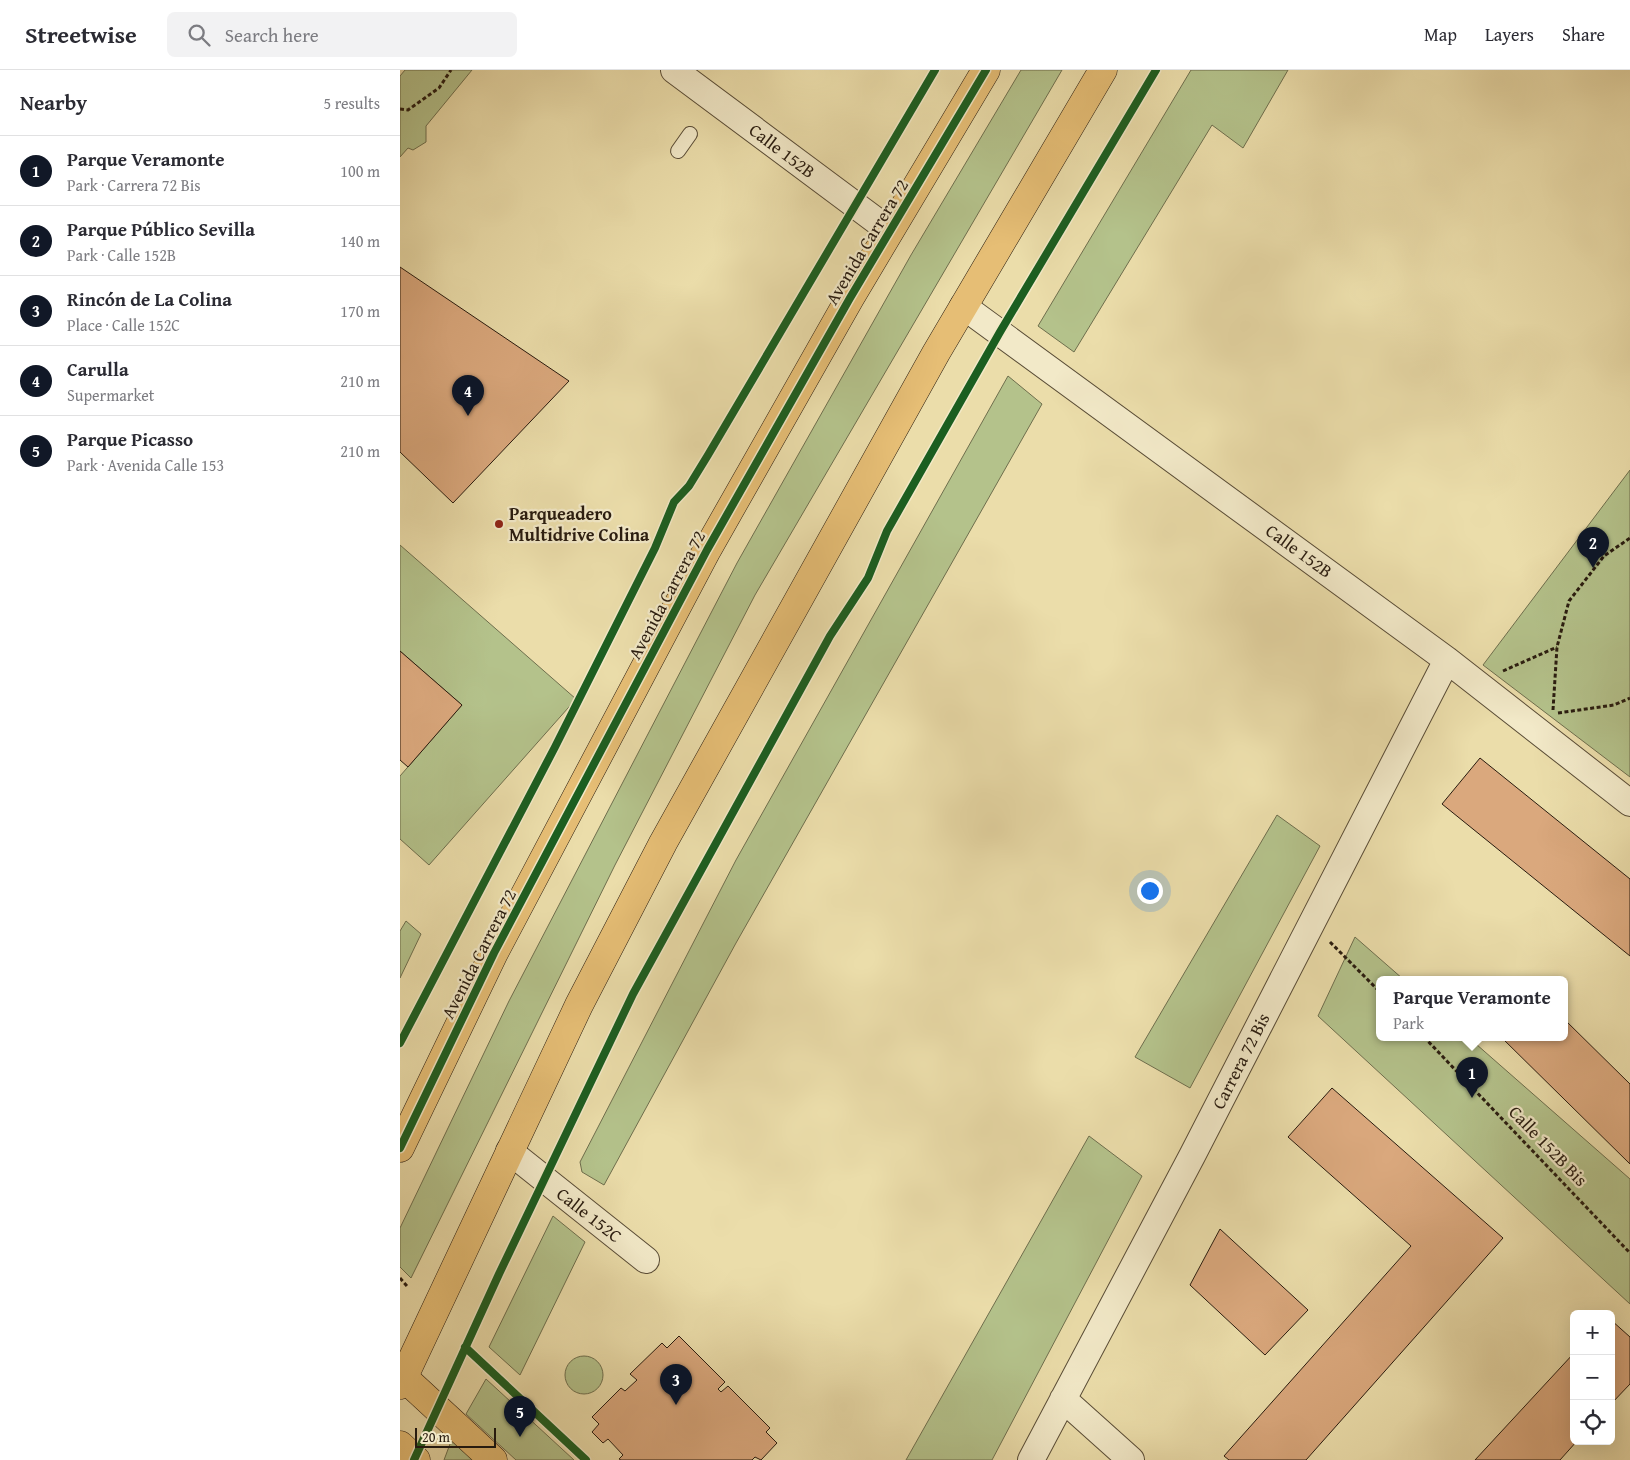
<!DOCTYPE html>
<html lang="en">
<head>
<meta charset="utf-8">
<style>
	:root { --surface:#fff; --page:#f2f2f3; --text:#2b2b33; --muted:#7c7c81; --line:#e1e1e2; --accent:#111827 }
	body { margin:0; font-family:"Gentium Book Plus",serif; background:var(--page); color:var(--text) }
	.controls { position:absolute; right:15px; bottom:15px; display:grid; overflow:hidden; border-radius:8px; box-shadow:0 5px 20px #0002 }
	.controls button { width:45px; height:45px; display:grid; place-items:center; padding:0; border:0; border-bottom:1px solid var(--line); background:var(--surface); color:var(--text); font:25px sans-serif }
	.scale { position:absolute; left:15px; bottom:12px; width:81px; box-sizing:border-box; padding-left:5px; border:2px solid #281b0f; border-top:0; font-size:14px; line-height:18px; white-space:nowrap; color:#281b0f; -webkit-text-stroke:4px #f2e9c8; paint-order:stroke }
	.you { position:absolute; left:749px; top:820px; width:18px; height:18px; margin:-12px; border:4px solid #fff; border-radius:50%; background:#1a73e8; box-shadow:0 0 0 8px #1a73e833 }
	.badge { display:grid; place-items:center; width:32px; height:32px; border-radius:50%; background:var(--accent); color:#fff; font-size:16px; font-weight:700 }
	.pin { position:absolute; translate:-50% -41px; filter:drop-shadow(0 1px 2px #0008) }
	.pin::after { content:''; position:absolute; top:26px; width:18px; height:15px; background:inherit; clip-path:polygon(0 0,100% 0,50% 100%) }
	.popup { position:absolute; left:976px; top:906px; width:192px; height:65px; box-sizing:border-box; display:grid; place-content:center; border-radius:8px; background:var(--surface); filter:drop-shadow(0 1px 4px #0005); font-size:16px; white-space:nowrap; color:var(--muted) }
	.popup b { font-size:19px; color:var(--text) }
	.popup::after { content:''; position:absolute; left:50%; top:100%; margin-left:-10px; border:10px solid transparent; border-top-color:var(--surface) }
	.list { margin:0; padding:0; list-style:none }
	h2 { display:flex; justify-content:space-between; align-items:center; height:65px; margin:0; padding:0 20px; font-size:21px }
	h2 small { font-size:16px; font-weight:400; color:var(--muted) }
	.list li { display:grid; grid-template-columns:32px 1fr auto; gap:15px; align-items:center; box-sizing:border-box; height:70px; padding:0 20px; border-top:1px solid var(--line) }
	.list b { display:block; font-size:19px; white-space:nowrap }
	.list p { margin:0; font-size:16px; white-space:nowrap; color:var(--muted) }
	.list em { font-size:16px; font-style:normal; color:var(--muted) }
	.icon { flex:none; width:28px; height:28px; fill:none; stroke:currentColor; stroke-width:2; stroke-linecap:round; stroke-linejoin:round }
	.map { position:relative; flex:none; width:1230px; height:1390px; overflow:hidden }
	header { display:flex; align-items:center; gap:30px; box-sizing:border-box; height:70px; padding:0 25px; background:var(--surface); border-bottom:1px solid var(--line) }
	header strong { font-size:24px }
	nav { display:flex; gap:28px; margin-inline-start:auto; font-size:18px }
	.search { width:350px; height:45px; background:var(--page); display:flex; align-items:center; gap:12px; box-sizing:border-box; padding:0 18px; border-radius:8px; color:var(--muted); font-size:19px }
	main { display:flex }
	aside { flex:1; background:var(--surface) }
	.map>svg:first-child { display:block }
	.green { fill:#b4c28b; stroke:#6e6e4d }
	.building { fill:#daa87d; stroke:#281b0f }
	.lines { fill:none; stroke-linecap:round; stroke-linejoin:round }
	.lane-casing { stroke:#594c36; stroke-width:16 }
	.street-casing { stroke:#594c36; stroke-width:28 }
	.primary-casing { stroke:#281b0f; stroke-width:29 }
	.highway-casing { stroke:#281b0f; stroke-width:29 }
	.path { stroke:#281b0f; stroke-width:3; stroke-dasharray:4 2.5; stroke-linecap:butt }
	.lane { stroke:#f2e9c8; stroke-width:14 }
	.street { stroke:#f2e9c8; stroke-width:26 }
	.primary { stroke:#e6be75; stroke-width:28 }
	.highway { stroke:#e6be75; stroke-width:28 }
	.cycleway-casing { stroke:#f2e9c8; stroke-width:11 }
	.cycleway { stroke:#1b5e20; stroke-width:8 }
	.poi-dot { fill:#8f2418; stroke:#f2e9c8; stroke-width:2 }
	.labels { text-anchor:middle; stroke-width:4.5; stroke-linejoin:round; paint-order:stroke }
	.street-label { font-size:18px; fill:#281b0f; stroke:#f2e9c8 }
	.poi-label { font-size:18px; font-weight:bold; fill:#281b0f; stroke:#f2e9c8; text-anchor:start }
</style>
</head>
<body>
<header>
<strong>Streetwise</strong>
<div class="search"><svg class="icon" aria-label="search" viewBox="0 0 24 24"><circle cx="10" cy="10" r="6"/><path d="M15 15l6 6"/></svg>Search here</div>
<nav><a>Map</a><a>Layers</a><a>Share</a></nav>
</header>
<main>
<aside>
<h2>Nearby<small>5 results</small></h2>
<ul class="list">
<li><span class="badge">1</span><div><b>Parque Veramonte</b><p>Park · Carrera 72 Bis</p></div><em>100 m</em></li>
<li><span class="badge">2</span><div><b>Parque Público Sevilla</b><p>Park · Calle 152B</p></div><em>140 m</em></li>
<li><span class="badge">3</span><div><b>Rincón de La Colina</b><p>Place · Calle 152C</p></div><em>170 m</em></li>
<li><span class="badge">4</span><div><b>Carulla</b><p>Supermarket</p></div><em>210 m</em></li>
<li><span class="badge">5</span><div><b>Parque Picasso</b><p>Park · Avenida Calle 153</p></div><em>210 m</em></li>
</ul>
</aside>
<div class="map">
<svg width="1230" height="1390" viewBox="0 0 1230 1390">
	<rect width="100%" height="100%" fill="#ebddaa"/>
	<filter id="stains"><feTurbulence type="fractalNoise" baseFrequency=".004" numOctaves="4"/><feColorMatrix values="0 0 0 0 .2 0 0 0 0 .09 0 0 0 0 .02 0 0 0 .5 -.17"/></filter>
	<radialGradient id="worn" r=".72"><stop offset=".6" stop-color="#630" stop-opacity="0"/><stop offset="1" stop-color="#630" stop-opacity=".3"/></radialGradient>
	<path class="green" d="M5 0H72L26 56V72L13 80 8 78 0 87V6Z
		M621 0H662L355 525 215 795 11 1208 0 1197V1158L109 931 337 493 511 185Z
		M791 0H888L843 78 812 55 674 282 638 256Z
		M608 306 642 334 336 873 204 1115 182 1102 180 1092 336 790Z
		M1230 400V707L1083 595Z
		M0 475 176 629 29 795 0 769V706L62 635 0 581Z
		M877 745 920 776 790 1018 735 987Z
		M6 851 21 864 0 908V861Z
		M955 867 1003 909H980V967H1068L1230 1109V1234L918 946Z
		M689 1066 742 1106 592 1390H506Z
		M153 1146 185 1172 120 1305 89 1277Z
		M165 1305a19 19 0 1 1 38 0a19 19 0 1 1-38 0Z
		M86 1309 174 1390H116L66 1344Z
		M53 1366 77 1390H44Z"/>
	<path class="building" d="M0 197 169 311 53 433 0 382Z
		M0 581 62 635 8 697 0 690Z
		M1080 688 1230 809V886L1042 734Z
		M1164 949 1230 1014V1094L1101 967H1164Z
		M932 1018 1103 1168 906 1390H829L824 1386 1011 1176 888 1067Z
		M820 1159 908 1240 865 1285 790 1215Z
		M1211 1250 1230 1267V1314L1211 1334Z
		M279 1266 325 1312 318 1319 321 1322 328 1316 370 1358 366 1362 377 1373 361 1390 355 1387 352 1390H221L219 1389 223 1385 208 1369 203 1373 192 1362 199 1354 192 1347 221 1318 225 1321 237 1310 230 1304 262 1273 267 1278Z
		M1174 1283V1371H1177L1160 1390H1075Z"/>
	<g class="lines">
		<defs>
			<path id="lane" d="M278 81 290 64"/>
			<path id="street" d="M274 0 490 161
				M563 236 1047 590 1230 733
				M109 1081 246 1190
				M663 1329 731 1390
				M631 1390 792 1086 1047 590"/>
			<path id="primary" d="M0 1304 93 1390
				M0 1375 16 1390"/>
			<path id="highway" d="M0 1078 94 883 307 480 450 228 586 0
				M0 1315 179 935 263 773 536 283 703 0"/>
		</defs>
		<use href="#lane" class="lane-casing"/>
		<use href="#street" class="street-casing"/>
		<use href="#primary" class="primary-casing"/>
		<use href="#highway" class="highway-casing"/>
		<path class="path" d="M0 39 8 40 39 18 51 0
			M1103 601 1157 577
			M1153 640 1157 577 1169 531 1204 486 1230 468
			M1158 643 1214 635 1230 628
			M930 872 980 922
			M1024 967 1230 1183
			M0 1208 7 1216"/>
		<use href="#lane" class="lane"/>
		<use href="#street" class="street"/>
		<use href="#primary" class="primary"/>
		<use href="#highway" class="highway"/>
		<defs>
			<path id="cycleway" d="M0 973 155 677 255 478 274 432 289 416 308 385 535 0
				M0 1078 94 883 307 480 450 228 586 0
				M65 1277 186 1390
				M14 1390 99 1204 233 924 430 566 468 508 487 461 600 262 756 0"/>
		</defs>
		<use href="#cycleway" class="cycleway-casing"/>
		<use href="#cycleway" class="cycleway"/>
	</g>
	<circle class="poi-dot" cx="99" cy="454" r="5"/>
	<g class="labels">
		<g class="street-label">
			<text transform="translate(382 81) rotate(37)" y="6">Calle 152B</text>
			<text transform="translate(467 172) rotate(-59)" y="6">Avenida Carrera 72</text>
			<text transform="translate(899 481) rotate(36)" y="6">Calle 152B</text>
			<text transform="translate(267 525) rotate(-62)" y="6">Avenida Carrera 72</text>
			<text transform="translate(79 884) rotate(-63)" y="6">Avenida Carrera 72</text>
			<text transform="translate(841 991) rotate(-63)" y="6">Carrera 72 Bis</text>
			<text transform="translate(1148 1076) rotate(46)" y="6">Calle 152B Bis</text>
			<text transform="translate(189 1145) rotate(38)" y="6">Calle 152C</text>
		</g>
		<g class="poi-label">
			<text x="109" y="450">Parqueadero<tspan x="109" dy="21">Multidrive Colina</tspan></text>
		</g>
	</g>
	<rect width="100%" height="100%" filter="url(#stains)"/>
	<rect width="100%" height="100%" fill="url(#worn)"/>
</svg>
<div class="controls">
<button>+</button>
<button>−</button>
<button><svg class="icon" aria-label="locate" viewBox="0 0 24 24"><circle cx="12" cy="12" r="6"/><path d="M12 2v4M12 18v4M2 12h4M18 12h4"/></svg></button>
</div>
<div class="scale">20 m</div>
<div class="you"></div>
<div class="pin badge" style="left:1072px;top:1028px">1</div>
<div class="popup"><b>Parque Veramonte</b>Park</div>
<div class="pin badge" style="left:1193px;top:498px">2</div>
<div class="pin badge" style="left:276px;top:1335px">3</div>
<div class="pin badge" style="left:68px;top:346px">4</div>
<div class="pin badge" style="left:120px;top:1367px">5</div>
</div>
</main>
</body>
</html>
